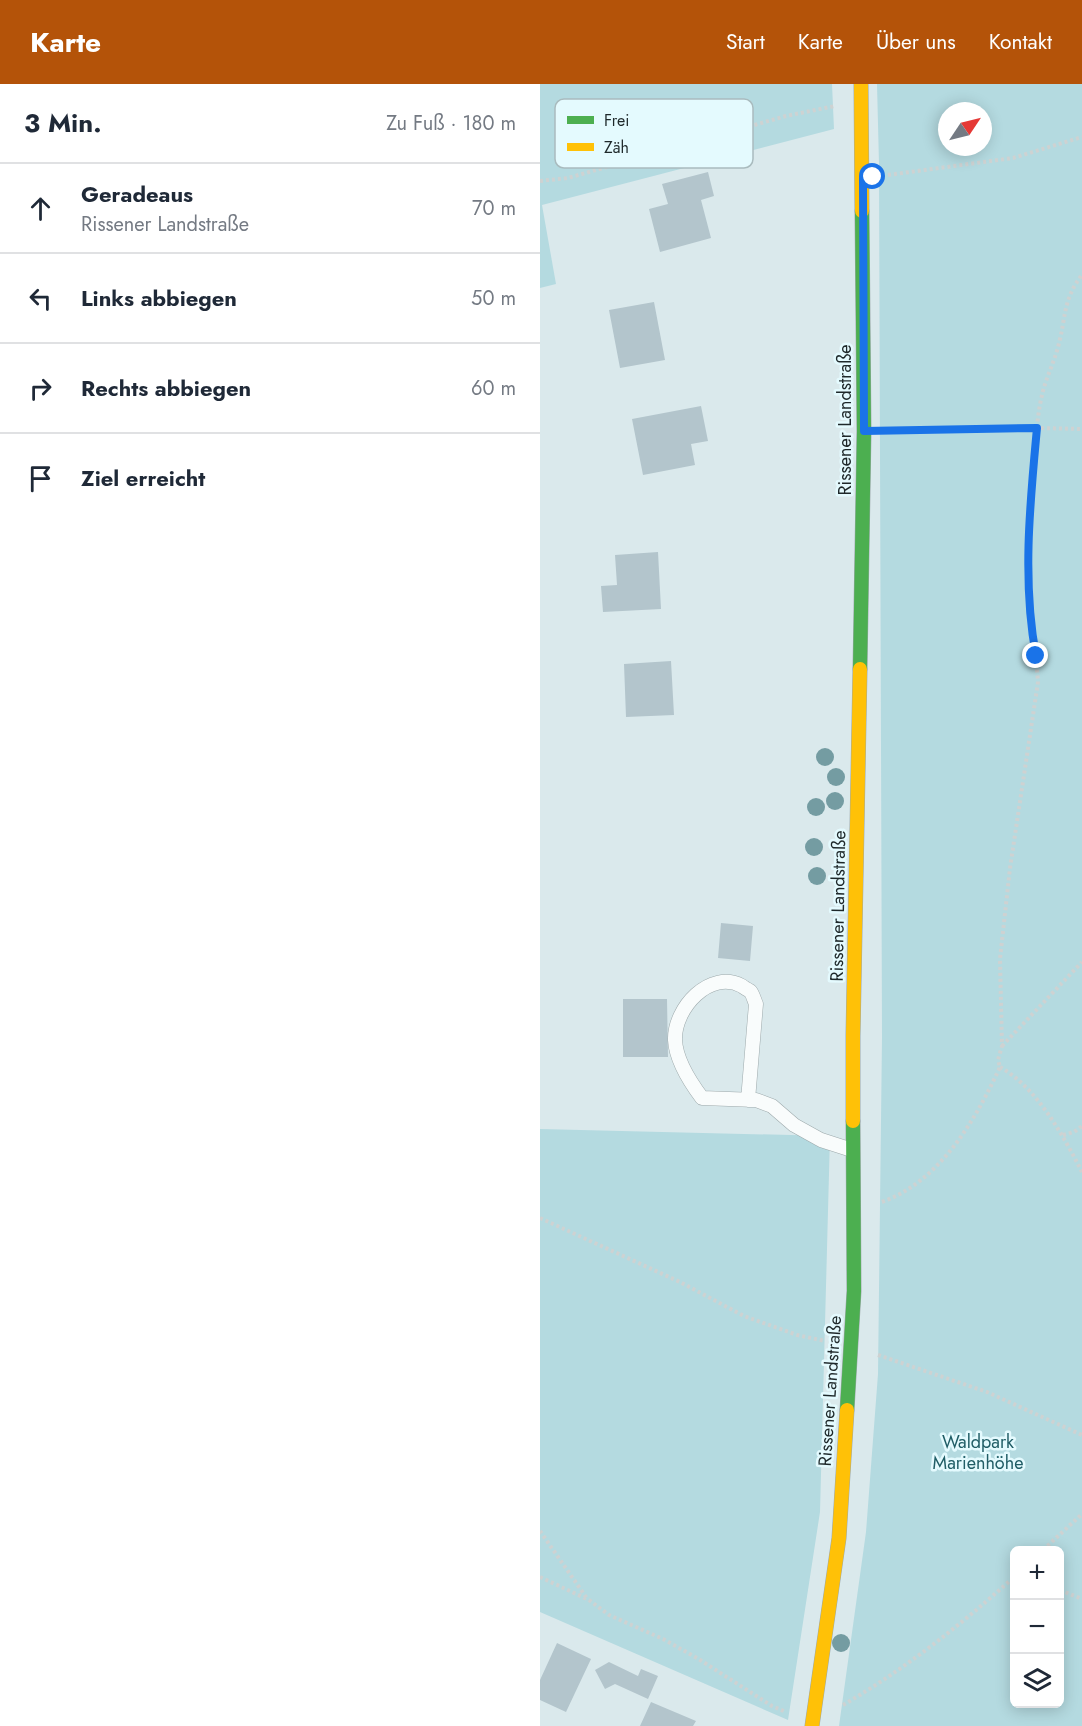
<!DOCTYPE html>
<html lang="de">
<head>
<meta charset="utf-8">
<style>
	:root { --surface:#fff; --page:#f2f2f3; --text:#1f2937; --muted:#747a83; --line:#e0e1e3; --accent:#b45309 }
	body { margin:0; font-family:Jost,sans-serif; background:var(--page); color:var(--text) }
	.controls { position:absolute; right:18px; bottom:18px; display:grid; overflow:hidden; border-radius:9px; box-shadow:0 3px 15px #0003 }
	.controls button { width:54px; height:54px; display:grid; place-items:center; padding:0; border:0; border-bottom:2px solid var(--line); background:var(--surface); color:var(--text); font:30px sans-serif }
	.compass { position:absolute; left:398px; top:18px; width:54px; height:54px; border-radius:50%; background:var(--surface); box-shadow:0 3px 15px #0003; rotate:55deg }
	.stop { position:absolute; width:18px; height:18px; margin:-14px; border:4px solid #1a73e8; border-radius:50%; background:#fff }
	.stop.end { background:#1a73e8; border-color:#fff; box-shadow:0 2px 6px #0008 }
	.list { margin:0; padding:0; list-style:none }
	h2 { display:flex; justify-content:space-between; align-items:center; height:78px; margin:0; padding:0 24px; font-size:26px }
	h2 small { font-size:20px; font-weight:400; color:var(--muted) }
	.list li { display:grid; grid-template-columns:39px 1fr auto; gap:18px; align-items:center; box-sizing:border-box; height:90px; padding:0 24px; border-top:2px solid var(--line) }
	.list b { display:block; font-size:22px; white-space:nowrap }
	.list p { margin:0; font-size:20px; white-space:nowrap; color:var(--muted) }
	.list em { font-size:20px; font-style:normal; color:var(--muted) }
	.icon { flex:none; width:33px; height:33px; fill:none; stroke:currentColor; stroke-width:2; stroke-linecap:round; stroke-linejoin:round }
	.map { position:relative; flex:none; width:542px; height:1642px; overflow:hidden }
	header { display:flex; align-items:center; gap:36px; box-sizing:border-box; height:84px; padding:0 30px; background:var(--accent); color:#fff }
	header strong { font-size:28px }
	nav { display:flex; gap:33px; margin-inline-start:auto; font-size:21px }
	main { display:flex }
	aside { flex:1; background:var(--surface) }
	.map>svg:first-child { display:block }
	.green { fill:#b4dae0; fill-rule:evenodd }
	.building { fill:#b3c5cc }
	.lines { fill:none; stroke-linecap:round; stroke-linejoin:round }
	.lane-casing { stroke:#9da9ab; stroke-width:15 }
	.fast-casing { stroke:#9da9ab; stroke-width:15 }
	.slow-casing { stroke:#9da9ab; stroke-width:15 }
	.path { stroke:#ced2d2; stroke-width:4; stroke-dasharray:3 3; stroke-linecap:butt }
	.lane { stroke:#f9fcfc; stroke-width:14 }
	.fast { stroke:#4caf50; stroke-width:14 }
	.slow { stroke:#ffc107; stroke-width:14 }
	.tree { fill:#749ca2 }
	.route { stroke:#1a73e8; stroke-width:8 }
	.labels { text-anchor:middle; stroke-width:5; stroke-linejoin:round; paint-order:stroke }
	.street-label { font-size:18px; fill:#1e282a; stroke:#e4fafe }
	.park-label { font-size:18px; fill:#205d66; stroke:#e4fafe }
	.key { fill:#e4fafe; stroke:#a9bbbe; stroke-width:1.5 }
	.key-label { font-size:16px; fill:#1e282a }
</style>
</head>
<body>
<header>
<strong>Karte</strong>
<nav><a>Start</a><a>Karte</a><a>Über uns</a><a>Kontakt</a></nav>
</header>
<main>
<aside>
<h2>3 Min.<small>Zu Fuß · 180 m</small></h2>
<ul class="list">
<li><svg class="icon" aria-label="ahead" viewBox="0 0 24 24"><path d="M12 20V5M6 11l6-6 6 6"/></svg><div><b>Geradeaus</b><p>Rissener Landstraße</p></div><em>70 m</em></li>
<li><svg class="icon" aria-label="left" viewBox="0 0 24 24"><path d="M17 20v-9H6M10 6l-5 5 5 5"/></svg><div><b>Links abbiegen</b></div><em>50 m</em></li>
<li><svg class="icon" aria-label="right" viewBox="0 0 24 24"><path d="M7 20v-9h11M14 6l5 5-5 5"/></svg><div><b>Rechts abbiegen</b></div><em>60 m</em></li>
<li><svg class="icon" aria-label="arrive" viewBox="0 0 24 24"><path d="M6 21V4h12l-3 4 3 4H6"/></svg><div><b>Ziel erreicht</b></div></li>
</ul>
</aside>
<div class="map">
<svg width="542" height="1642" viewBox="0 0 542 1642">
	<rect width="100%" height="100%" fill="#dae9ec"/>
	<path class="green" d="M0 0H292L294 45 2 121 16 200 0 204Z
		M337 0H542V1642H299L326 1448 338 1290 342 953 339 80ZM407 27H443V63H407ZM475 1466H520V1620H475Z
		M0 1045 290 1052 280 1428 248 1636 0 1528Z"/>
	<path class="building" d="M168 88 174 112 161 116 171 154 120 168 109 125 128 120 122 100Z
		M114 218 125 276 80 284 69 226Z
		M161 322 168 357 151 360 155 381 103 391 92 335Z
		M118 468 121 525 63 528 61 502 77 501 75 471Z
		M131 577 134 631 86 633 84 580Z
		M181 839 213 842 210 877 178 874Z
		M83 915H127L128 973H83Z
		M17 1559 51 1575 26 1628 0 1616V1596Z
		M69 1578 98 1592 101 1585 118 1592 108 1615 75 1600 65 1605 55 1586Z
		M111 1618 156 1637 153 1642H100Z"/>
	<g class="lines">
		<defs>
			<path id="lane" d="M208 1016 216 920C214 916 213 910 210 907 210 907 203 903 202 902 170 885 134 924 135 956 136 976 150 998 162 1014L216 1016 232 1022 254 1041 281 1056 312 1066"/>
			<path id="fast" d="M320 585 324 347 322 127
				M307 1326 314 1207 313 1037"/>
			<path id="slow" d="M321 0 322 127
				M313 1037V952L320 585
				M272 1642 299 1454 307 1326"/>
		</defs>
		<use href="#lane" class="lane-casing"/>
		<use href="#fast" class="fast-casing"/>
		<use href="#slow" class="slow-casing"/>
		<path class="path" d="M348 91 473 74 542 53
			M0 97 28 94 246 32 295 22
			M351 347 497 344 542 345
			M462 962 542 878
			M460 983C497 1004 523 1051 542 1088
			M523 1051 534 1048 542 1042
			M342 1118C400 1097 435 1037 460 983L458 976 462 962 460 875 470 784 498 598C497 579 492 562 491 543 486 487 488 431 494 375 496 354 497 332 502 311 506 293 515 277 519 259 526 233 523 215 542 191
			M0 1134 140 1198 204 1232 257 1251 285 1257
			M338 1271 447 1308 542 1351
			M0 1447 48 1516
			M503 1466 542 1430
			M0 1493 49 1516 69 1531 123 1555 157 1574 232 1622 246 1628
			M520 1506 542 1515
			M303 1621C365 1585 421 1541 475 1492"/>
		<use href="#lane" class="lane"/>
		<use href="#fast" class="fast"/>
		<use href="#slow" class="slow"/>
	</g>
	<g class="tree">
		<circle cx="285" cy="673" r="9"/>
		<circle cx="296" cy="693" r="9"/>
		<circle cx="295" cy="717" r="9"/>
		<circle cx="276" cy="723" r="9"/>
		<circle cx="274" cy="763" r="9"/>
		<circle cx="277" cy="792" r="9"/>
		<circle cx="301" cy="1559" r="9"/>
	</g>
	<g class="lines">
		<path class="route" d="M333 93 323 95 324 347 497 344C490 419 482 497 496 572"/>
	</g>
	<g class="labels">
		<g class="street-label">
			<text transform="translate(305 336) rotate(-90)" y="6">Rissener Landstraße</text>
			<text transform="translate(298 822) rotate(-89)" y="6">Rissener Landstraße</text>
			<text transform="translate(290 1307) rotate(-86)" y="6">Rissener Landstraße</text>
		</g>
		<g class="park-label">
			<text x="438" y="1364">Waldpark<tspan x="438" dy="21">Marienhöhe</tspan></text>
		</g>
	</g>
	<rect x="15" y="15" width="198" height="69" rx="9" class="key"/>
	<rect x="27" y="32" width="27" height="8" fill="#4caf50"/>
	<rect x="27" y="59" width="27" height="8" fill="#ffc107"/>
	<g class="key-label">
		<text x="64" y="42">Frei</text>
		<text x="64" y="69">Zäh</text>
	</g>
</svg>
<div class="controls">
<button>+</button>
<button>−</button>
<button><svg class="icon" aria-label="layers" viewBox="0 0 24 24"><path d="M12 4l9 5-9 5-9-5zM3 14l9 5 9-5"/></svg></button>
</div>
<svg class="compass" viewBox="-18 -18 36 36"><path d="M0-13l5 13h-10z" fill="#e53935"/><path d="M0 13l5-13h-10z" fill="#747a83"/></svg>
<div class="stop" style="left:333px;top:93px"></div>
<div class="stop end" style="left:496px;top:572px"></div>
</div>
</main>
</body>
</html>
